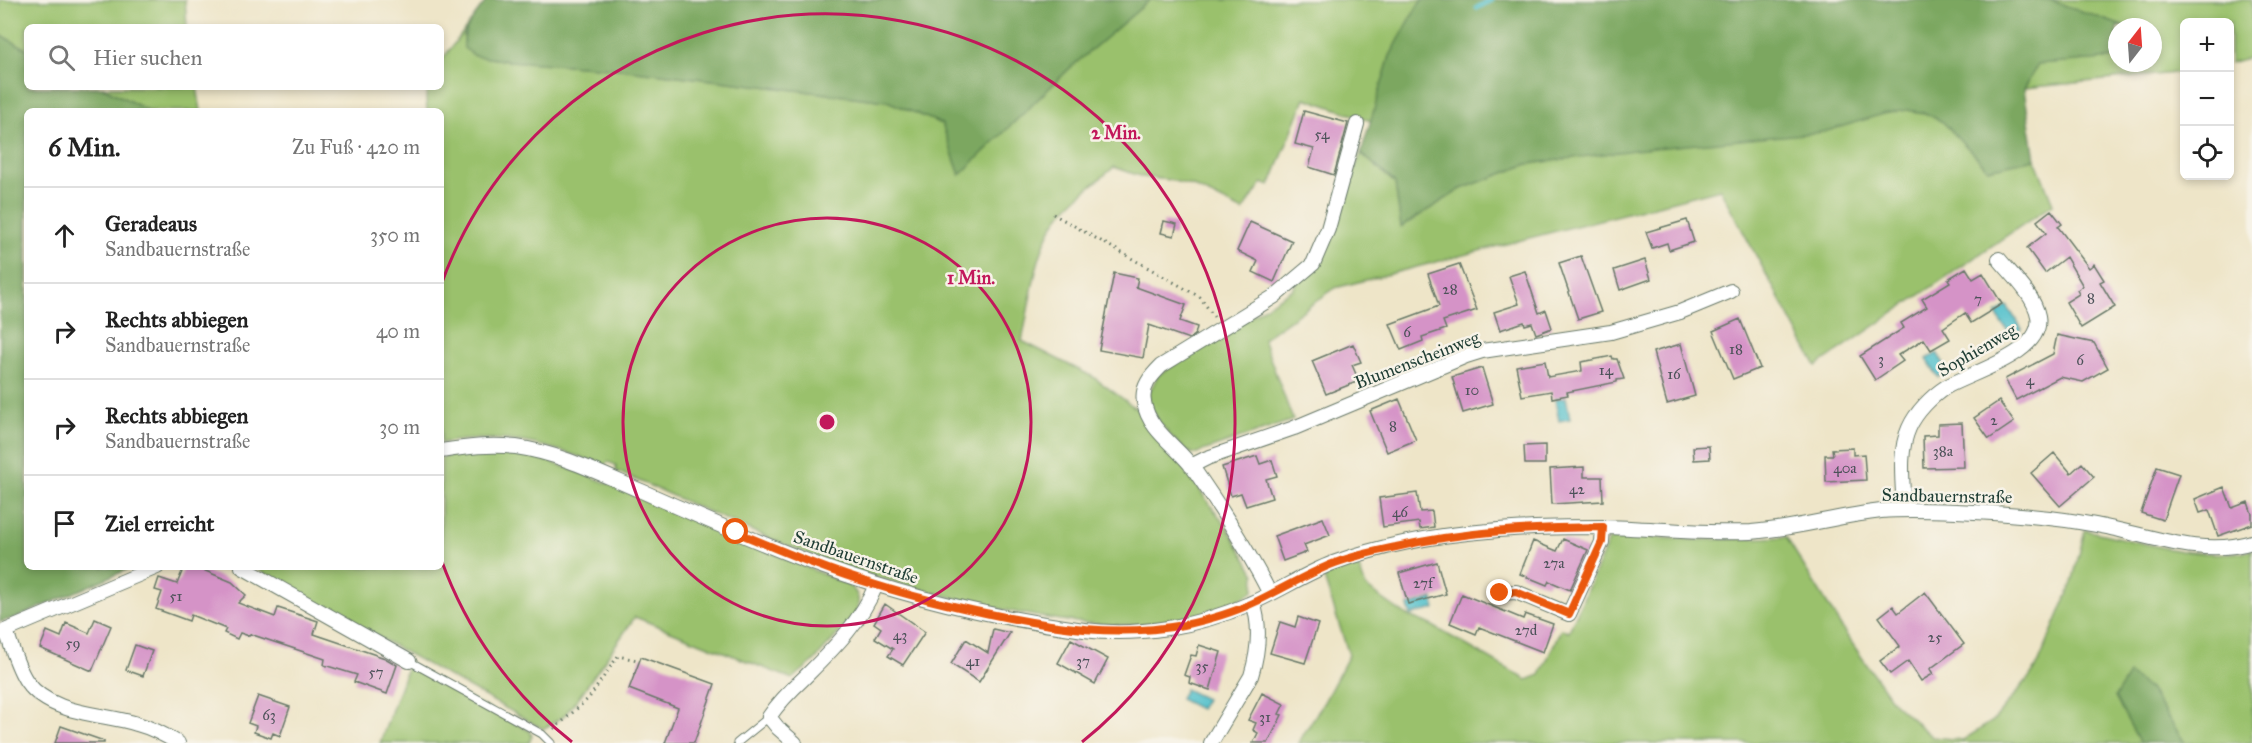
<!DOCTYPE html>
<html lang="de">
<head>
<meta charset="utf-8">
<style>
	:root { --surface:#fff; --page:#f6f6f6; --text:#222; --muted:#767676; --line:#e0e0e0 }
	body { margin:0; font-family:"IM FELL Great Primer",serif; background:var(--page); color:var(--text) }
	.controls { position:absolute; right:18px; top:18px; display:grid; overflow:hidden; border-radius:9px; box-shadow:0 3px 9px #0003 }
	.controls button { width:54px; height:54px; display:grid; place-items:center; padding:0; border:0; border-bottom:2px solid var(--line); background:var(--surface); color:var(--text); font:30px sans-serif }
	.compass { position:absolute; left:2108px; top:18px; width:54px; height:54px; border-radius:50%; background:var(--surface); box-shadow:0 3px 9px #0003; rotate:17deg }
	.stop { position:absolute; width:18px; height:18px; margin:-14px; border:4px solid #ea580c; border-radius:50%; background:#fff }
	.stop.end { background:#ea580c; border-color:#fff; box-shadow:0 2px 6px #0008 }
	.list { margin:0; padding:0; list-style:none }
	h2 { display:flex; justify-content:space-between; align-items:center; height:78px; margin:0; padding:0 24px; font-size:26px }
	h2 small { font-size:20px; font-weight:400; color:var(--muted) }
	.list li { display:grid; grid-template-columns:39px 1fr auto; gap:18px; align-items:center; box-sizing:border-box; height:96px; padding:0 24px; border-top:2px solid var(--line) }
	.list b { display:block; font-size:22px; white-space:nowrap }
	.list p { margin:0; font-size:20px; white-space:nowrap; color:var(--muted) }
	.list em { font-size:20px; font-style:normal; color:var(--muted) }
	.icon { flex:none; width:33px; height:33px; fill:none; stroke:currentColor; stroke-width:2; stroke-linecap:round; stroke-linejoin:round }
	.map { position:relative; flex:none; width:2252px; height:743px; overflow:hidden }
	.search { position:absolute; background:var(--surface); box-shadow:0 3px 9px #0003; left:24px; top:24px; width:420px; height:66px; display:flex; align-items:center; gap:15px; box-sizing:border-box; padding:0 21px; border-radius:9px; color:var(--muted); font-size:22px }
	.panel { position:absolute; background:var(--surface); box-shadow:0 3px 9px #0003; left:24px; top:108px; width:420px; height:462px; border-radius:9px }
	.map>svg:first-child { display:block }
	.green { fill:#9ac16c; stroke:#5c7f50; stroke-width:1.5 }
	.forest { fill:#7ba760; stroke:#4d724a; stroke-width:1.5 }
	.water { fill:#54c1cc; stroke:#3a7f80; stroke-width:1.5 }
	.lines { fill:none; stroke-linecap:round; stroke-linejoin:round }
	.stream { stroke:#54c1cc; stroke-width:5 }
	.building { fill:#d593c7 }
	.service-casing { stroke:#677868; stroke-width:9 }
	.minor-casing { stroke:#677868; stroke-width:16 }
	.path { stroke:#677868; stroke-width:3; stroke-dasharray:1.5 4.5; stroke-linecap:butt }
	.service { stroke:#fff; stroke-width:7 }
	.minor { stroke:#fff; stroke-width:14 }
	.route { stroke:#ea580c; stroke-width:8 }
	.ring { fill:none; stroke:#c2185b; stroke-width:3 }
	.labels { text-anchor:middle; stroke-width:5; stroke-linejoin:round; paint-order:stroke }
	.number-label { font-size:15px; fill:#4c5259 }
	.street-label { font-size:18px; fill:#1f3d34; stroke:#f7f3e8 }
	.centre { fill:#c2185b; stroke:#f7f3e8; stroke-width:3 }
	.ring-label { font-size:18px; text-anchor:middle; font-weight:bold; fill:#c2185b; stroke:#f7f3e8; stroke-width:5; stroke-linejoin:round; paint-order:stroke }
</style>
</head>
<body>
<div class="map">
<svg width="2252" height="743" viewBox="0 0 2252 743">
	<rect width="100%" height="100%" fill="#f7f3e8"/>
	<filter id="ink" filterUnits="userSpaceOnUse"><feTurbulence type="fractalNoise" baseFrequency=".0167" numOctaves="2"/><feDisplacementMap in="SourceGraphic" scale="12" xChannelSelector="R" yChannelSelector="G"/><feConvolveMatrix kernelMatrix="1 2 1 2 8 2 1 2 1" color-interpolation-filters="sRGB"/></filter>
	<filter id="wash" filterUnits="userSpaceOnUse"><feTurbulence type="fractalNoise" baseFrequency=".008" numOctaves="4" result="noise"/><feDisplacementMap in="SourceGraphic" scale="24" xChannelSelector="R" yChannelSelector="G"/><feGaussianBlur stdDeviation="1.35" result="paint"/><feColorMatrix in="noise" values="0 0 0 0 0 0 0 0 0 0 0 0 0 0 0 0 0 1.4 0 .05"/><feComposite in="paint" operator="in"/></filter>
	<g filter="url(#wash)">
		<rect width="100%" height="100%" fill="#eee5c8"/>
		<path class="green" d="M0 0H185L187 27H27V49L0 35Z
			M1150 0H1423L1418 5 1390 56 1371 121 1305 98 1270 186 1262 183 1243 211 1193 186 1170 180 1143 177 1114 167C1096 183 1073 198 1059 217 1036 245 1030 305 1022 341L1093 377 1141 412 1189 471 1203 495 1227 527 1255 574 1254 591C1166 649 1038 620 944 595 908 586 873 577 838 565 763 538 690 503 616 471V465L608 462 604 465C545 444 505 432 441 443V159C444 143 441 128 441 111H427L426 97 430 87H441V61L469 24 463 36 475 56 510 61 611 68 887 101 942 124 960 175 1070 68Z
			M2050 0H2252V57L2230 63V22H2184V72L2024 88 2038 63 2117 58V63H2153V27H2125Z
			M102 87H197L201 111H149Z
			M1907 110 1925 113 1943 122 1988 169 2035 159 2053 204 1816 366 1720 189 1335 288 1263 339 1293 420 1194 454C1182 451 1160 425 1154 413 1151 408 1150 401 1148 395L1158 375 1293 289 1338 216 1361 153 1395 183 1401 227 1461 189 1528 164Z
			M513 452 538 458 585 474 846 584C859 592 861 600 856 614L813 662 792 679 635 617 579 697 563 717 543 729 253 567H441V458L461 453Z
			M2085 530C2139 541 2196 562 2252 550V743H2185L2149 689 2115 697 2140 743H1298L1324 702 1349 655 1323 575 1357 563 1366 587 1373 592 1406 615 1431 625 1527 680 1540 675 1561 629 1569 631 1609 540 1623 536 1698 540 1786 537 1845 633 1892 701 1932 737 1963 740 1993 721 2036 669 2072 583Z
			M408 665 530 731 532 736 529 743H380Z"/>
		<path class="forest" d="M487 0H1150L1070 68 960 175 942 124 887 101 611 68 510 61 475 56 464 48C462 28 475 16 487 0Z
			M1423 0H2050L2125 27H2117V58L2038 64 2024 89 2035 159 1988 169 1943 122 1925 113 1907 110 1883 114 1824 132 1634 150 1528 164 1461 189 1401 227 1395 183 1361 153 1390 56 1418 5Z
			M0 35 27 49V87H102L149 111H27V567H133L18 617 0 622Z
			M2129 674 2149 689 2185 743H2140L2115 697Z"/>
		<path class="water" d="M2007 306 2022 329 2011 336 1996 314Z
			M1937 353 1948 370 1938 377 1927 359Z
			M1566 397 1570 419 1559 421 1555 399Z
			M1433 599 1435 609 1411 615 1408 606Z
			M1185 689 1206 699 1200 709 1180 699Z"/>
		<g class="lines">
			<path class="stream" d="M1477 8 1491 0"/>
		</g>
		<g id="blocks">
			<path class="building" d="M1304 111 1348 123 1334 175 1309 167 1314 149 1295 144Z
				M2051 210 2062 224 2058 227 2089 268 2094 264 2104 280 2100 282 2115 307 2081 328 2066 302 2079 294 2077 290 2083 286 2066 257 2045 273 2027 248 2046 233 2037 221Z
				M1687 220 1694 242 1669 250 1667 243 1652 248 1646 232Z
				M1164 221 1177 224 1174 236 1161 233Z
				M1250 222 1292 241 1274 282 1253 272 1258 261 1237 251Z
				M1581 256 1601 312 1578 319 1559 263Z
				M1645 260 1651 279 1620 290 1614 270Z
				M1459 264 1477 310 1443 321 1446 329 1422 337 1423 341 1401 350 1390 324 1439 306 1428 274Z
				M1966 268 1973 279 1983 273 2002 304 1971 323 1965 313 1943 328 1950 339 1931 350 1924 339 1898 355 1903 361 1875 380 1860 356 1904 328 1901 323 1927 307 1922 299 1950 282 1948 279Z
				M1525 271 1539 313 1546 310 1552 328 1536 334 1532 323 1525 325 1524 322 1500 330 1494 312 1519 304 1509 276Z
				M1114 273 1138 278 1136 287 1186 305 1180 321 1197 327 1195 335 1189 339 1149 325 1143 358 1099 350Z
				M1740 319 1760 368 1733 379 1713 331Z
				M2057 335 2094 343 2108 368 2083 382 2060 377 2016 400 2005 379 2053 354Z
				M1353 344 1361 362 1352 365 1359 381 1326 394 1312 361Z
				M1681 344 1695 396 1667 404 1653 352Z
				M1612 356 1613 359H1617L1624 379 1617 380V382L1567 392 1568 395 1552 398 1551 391 1522 396 1516 366 1545 361 1548 377 1582 371 1581 362Z
				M1482 368 1493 404 1463 413 1452 377Z
				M1399 399 1416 440 1387 452 1370 411Z
				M1999 401 2014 422 1989 439 1974 418Z
				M1962 423 1964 467 1924 468 1923 436 1938 435V424Z
				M1545 445V464H1525L1524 446Z
				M1709 446 1710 459 1694 460 1693 447Z
				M1853 448V455L1864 454 1866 480 1826 482 1825 455H1833L1832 449Z
				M2054 453 2071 473 2082 463 2094 477 2060 506 2031 473Z
				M1257 456 1260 464 1272 460 1277 476 1266 479 1272 498 1246 506 1241 493 1231 496 1222 467Z
				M1584 467V477H1602L1603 501 1552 504 1550 469Z
				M2157 467 2179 474 2163 520 2141 513Z
				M2224 487 2232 508 2248 502 2252 514V524L2218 536 2209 510 2200 513 2195 499Z
				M1417 493 1420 512 1432 511 1434 527 1420 529 1419 522 1383 527 1379 498Z
				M1323 518 1330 535 1304 545 1307 552 1283 561 1274 536Z
				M1563 539 1588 550 1570 590 1549 581 1547 585 1520 574 1533 541 1557 551Z
				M1437 562 1446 594 1408 604 1399 573Z
				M184 567H196L232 582 246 595 238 603 275 617 278 608 318 621 314 634 385 658 397 665 387 694 354 682 357 675 324 665 325 659 250 634 249 636 240 633 237 639 224 633 226 629 191 615 189 621 156 609 162 592 155 590 159 578 177 584Z
				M1925 592 1964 644 1930 669 1933 674 1921 681 1908 661 1890 674 1880 661 1900 646 1879 617 1893 606 1898 613Z
				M1462 594 1523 619 1525 614 1553 624 1543 652 1479 627 1476 634 1450 623Z
				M885 604 925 632 903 665 888 656 893 649 875 638 881 628 874 623Z
				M1298 617 1318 624 1305 663 1270 653 1280 622 1295 627Z
				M95 619 111 626 92 671 40 648 47 631 61 637 66 623 89 633Z
				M993 629 1010 633 979 682 951 664 966 639 988 653Z
				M1071 639 1108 659 1095 684 1058 663Z
				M135 645 152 651 143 676 126 670Z
				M1199 645 1221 652 1210 690 1189 683 1190 677 1184 675 1191 655 1196 656Z
				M641 657 715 684 694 743H665L678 708 629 689Z
				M1262 693 1284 704 1279 714 1282 715 1268 743H1253L1258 733 1253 730 1256 723 1248 720Z
				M258 696 290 707 280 736 273 733 271 738 254 732 256 726 248 723Z
				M61 726 104 741V743H55Z"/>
		</g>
	</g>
	<g filter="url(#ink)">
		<use href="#blocks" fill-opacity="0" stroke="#677868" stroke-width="1.5"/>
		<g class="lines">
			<defs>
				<path id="service" d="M409 661 542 734 551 743
					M737 743 769 717"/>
				<path id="minor" d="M441 451C466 447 490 444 516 447 559 453 599 473 639 490 699 516 759 544 821 566 906 597 995 618 1084 630 1139 637 1199 626 1249 604 1278 592 1304 574 1333 563 1382 545 1438 535 1489 531 1526 527 1564 527 1602 527 1652 528 1701 534 1751 532 1795 529 1837 516 1881 511 1906 509 1931 510 1956 511 2003 513 2050 516 2096 525 2146 534 2201 558 2252 542
					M1191 466 1207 458 1294 428 1466 356 1482 351 1611 332 1680 312 1731 291
					M1904 510C1903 484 1898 452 1909 428 1916 412 1932 396 1946 387 1972 372 2045 353 2038 316 2034 295 2012 275 1999 259
					M242 567 409 661
					M1500 593 1516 592 1569 614 1602 542 1603 527
					M1270 594C1248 550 1221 508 1193 468 1177 446 1148 430 1144 402 1141 387 1151 376 1161 366L1275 296 1313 264 1328 229 1357 124
					M6 631C12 647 17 668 27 682 51 715 101 713 137 724 152 728 165 735 178 743
					M0 633 157 567
					M795 743 778 728 769 717C779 702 791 690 804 678 832 650 861 622 876 585
					M1211 743 1251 676C1258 653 1261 626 1253 603"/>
			</defs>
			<use href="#service" class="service-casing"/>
			<use href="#minor" class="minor-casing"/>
			<path class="path" d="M1053 214 1200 297 1214 317
				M554 729 589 698 618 656 637 660"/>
			<use href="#service" class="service"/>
			<use href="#minor" class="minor"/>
		</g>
	</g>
	<g class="lines" filter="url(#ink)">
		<path class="route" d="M736 532C782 551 828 571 876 585 914 597 952 606 990 614 1055 628 1119 637 1184 625 1207 620 1232 613 1253 603 1281 590 1306 574 1335 563 1354 556 1376 551 1396 547 1465 531 1533 528 1603 527L1602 542 1569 614 1516 592 1500 593"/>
	</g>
	<g class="ring">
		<circle cx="827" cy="422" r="204"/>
		<path d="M572 742A409 409 0 0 1 441 559M441 285A409 409 0 1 1 1082 742"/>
	</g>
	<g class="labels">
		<g class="number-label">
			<text x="1322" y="139">54</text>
			<text x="1450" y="294">28</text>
			<text x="2091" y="303">8</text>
			<text x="1978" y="304">7</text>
			<text x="1407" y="337">6</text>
			<text x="1736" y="354">18</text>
			<text x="1881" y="364">3</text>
			<text x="2080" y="365">6</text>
			<text x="1606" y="375">14</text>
			<text x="1674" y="379">16</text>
			<text x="2030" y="385">4</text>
			<text x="1472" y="395">10</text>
			<text x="1994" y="425">2</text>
			<text x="1393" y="431">8</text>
			<text x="1943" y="456">38a</text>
			<text x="1845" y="473">40a</text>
			<text x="1577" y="494">42</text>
			<text x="1400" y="517">46</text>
			<text x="1554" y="568">27a</text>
			<text x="1423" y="588">27f</text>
			<text x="176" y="601">51</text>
			<text x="1526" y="635">27d</text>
			<text x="900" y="640">43</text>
			<text x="1935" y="642">25</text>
			<text x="73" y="648">59</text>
			<text x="973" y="666">41</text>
			<text x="1083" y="666">37</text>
			<text x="1202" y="671">35</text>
			<text x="376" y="677">57</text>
			<text x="269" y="720">63</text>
			<text x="1265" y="722">31</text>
		</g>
		<g class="street-label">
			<text transform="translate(1977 350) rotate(-30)" y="6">Sophienweg</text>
			<text transform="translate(1417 360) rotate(-21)" y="6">Blumenscheinweg</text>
			<text transform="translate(1947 496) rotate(1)" y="6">Sandbauernstraße</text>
			<text transform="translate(856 557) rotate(19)" y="6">Sandbauernstraße</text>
		</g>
	</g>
	<circle cx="827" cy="422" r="9" class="centre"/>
	<g class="ring-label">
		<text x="1116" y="139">2 Min.</text>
		<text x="971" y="284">1 Min.</text>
	</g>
</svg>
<div class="controls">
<button>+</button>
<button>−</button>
<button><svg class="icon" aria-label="locate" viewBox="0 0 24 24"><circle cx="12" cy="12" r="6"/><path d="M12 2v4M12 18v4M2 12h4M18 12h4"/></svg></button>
</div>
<svg class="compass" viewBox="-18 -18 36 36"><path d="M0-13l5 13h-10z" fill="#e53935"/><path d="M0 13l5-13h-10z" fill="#767676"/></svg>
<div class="stop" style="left:736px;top:532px"></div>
<div class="stop end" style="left:1500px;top:593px"></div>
<div class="search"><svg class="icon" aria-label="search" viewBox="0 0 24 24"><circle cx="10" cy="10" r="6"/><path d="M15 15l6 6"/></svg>Hier suchen</div>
<section class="panel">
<h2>6 Min.<small>Zu Fuß · 420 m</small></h2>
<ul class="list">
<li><svg class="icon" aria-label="ahead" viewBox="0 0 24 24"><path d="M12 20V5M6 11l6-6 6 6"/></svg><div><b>Geradeaus</b><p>Sandbauernstraße</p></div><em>350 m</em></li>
<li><svg class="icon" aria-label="right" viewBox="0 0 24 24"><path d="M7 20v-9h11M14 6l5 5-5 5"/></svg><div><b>Rechts abbiegen</b><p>Sandbauernstraße</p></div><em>40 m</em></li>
<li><svg class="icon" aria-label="right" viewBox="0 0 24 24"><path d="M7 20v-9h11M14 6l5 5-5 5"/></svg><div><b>Rechts abbiegen</b><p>Sandbauernstraße</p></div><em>30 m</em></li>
<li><svg class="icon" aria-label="arrive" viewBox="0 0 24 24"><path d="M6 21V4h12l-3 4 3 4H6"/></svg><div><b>Ziel erreicht</b></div></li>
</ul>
</section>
</div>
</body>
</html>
